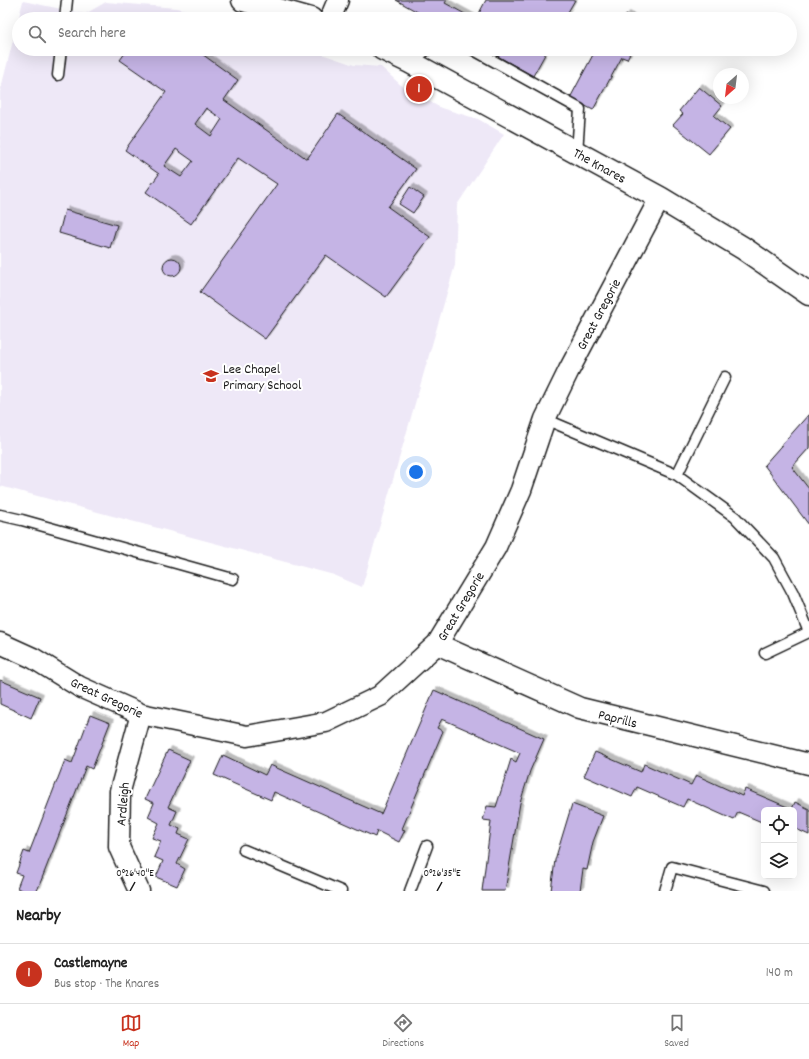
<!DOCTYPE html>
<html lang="en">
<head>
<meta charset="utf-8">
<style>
	:root { --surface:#fff; --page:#f6f6f6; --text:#222; --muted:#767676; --line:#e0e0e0; --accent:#c8321e }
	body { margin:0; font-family:Dekko,sans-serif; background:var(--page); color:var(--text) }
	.controls { position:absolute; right:12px; bottom:12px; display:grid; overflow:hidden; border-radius:6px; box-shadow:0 4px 16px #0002 }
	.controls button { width:36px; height:36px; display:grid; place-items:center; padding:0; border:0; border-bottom:1px solid var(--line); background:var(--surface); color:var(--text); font:20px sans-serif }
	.compass { position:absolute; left:713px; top:68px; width:36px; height:36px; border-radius:50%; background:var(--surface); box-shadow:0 4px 16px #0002; rotate:208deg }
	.you { position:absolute; left:416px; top:472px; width:14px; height:14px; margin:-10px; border:3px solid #fff; border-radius:50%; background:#1a73e8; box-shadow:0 0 0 6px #1a73e833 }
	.badge { display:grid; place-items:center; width:26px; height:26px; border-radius:50%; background:var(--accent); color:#fff; font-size:13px; font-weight:700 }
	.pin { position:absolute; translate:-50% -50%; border:2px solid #fff; box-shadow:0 1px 4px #0006 }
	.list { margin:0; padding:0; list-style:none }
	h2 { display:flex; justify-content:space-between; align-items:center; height:52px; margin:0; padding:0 16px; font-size:17px }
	h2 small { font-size:13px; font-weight:400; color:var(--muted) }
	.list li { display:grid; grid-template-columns:26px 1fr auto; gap:12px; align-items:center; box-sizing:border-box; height:60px; padding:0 16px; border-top:1px solid var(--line) }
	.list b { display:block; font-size:15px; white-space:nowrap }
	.list p { margin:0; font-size:13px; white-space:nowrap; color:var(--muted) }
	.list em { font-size:13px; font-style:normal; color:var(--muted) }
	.icon { flex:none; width:22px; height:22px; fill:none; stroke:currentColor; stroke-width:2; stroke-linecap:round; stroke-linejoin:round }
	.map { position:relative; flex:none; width:809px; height:891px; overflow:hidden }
	.search { position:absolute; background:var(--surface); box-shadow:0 4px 16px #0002; left:12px; right:12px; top:12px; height:44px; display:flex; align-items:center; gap:10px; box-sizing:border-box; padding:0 14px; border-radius:22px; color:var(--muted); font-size:15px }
	.sheet { height:112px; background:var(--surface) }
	nav { display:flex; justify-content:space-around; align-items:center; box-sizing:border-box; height:56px; border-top:1px solid var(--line); background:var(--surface); font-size:11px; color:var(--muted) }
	nav a { display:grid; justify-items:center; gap:2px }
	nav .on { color:var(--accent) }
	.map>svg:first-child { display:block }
	.built { fill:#eee8f7 }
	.building { fill:#c5b4e5; stroke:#1c1c1c; fill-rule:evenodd; filter:url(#shadow) }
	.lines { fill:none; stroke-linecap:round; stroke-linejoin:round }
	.lane-casing { stroke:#1c1c1c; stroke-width:13 }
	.street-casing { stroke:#1c1c1c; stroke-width:23 }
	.secondary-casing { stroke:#1c1c1c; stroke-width:25 }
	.lane { stroke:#fff; stroke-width:10 }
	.street { stroke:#fff; stroke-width:20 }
	.secondary { stroke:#fff; stroke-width:22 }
	.ticks { fill:none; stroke:#1c1c1c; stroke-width:1.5 }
	.labels { text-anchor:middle; stroke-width:4; stroke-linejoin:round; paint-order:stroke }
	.street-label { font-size:14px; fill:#1c1c1c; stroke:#fff }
	.poi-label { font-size:14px; fill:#1c1c1c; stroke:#fff; text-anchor:start }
	.ticks-label { font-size:10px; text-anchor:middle; fill:#1c1c1c; stroke:#fff; stroke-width:4; stroke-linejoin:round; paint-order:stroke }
</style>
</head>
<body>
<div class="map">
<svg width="809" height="891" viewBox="0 0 809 891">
	<defs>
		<filter id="shadow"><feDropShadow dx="3.5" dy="-3.5" stdDeviation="0" flood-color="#0004"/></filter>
	</defs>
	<rect width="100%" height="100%" fill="#fff"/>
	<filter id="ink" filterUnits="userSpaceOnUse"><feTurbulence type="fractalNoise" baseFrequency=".025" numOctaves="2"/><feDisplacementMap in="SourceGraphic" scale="8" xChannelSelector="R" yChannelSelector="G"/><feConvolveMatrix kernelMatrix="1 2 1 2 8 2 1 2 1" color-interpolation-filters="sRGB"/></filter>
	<g filter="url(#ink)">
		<path class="built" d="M23 1 85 14 106 2 176 8 233 19H19V49H307L354 65 381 67 403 87 441 108 478 119 504 134 457 205 455 265 362 587 334 575 0 486V92Z"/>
		<path class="building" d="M396 0H447L445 3 474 19H430Z
			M486 0H575L564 19H476Z
			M626 15 634 19H624Z
			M128 49H195L238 80 224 100 307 159 338 114 416 169 388 207 430 237 386 297 326 255 265 339 200 292 277 184 238 158 191 224 146 192 159 174 125 150 166 92 120 60ZM206 108 222 119 211 136 195 124ZM176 149 193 161 181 177 164 166Z
			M485 49H548L533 76Z
			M596 49H632L627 59 622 57 593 110 570 98Z
			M699 87 722 106 714 116 730 129 709 154 673 125 683 114 679 111Z
			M410 187 424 197 413 213 399 204Z
			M65 210 117 225 110 248 59 233Z
			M163 267a9 9 0 1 1 18 0a9 9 0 1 1-18 0Z
			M809 414V448L792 467 809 489V525L764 465Z
			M0 680 40 697 31 718 0 704Z
			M434 690 544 739 530 771 520 803 505 891H482L491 821 483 820 487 806 496 807 511 759 516 762 520 753 442 719 437 728 443 731 402 829 405 830 399 842 377 831 375 837 274 792 271 800 214 775 223 755 265 775 270 765 381 814Z
			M90 715 110 723 92 769 86 766 37 891H24L17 888 22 875 16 873 24 851 29 853 65 760 72 763Z
			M168 750 190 760 168 807 177 811 171 825 180 829 178 834 189 839 177 864 185 869 177 886 156 877 163 861 154 857 161 841 152 838 159 823 148 817 154 803 145 799Z
			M595 752 641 772 644 764 691 785 696 775 742 796 745 789 792 809 795 802 809 809V835L794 828V810H764V823L738 812 734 820 687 799 683 807 637 787 632 797 584 776Z
			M572 804 603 816 593 842 587 870 583 869 580 891H551L555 860Z"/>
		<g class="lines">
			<defs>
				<path id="lane" d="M65 19 67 0
					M472 49 580 109 577 153
					M410 62 428 49
					M58 75 61 49
					M545 419 677 475 735 517 774 558 793 593 809 632 765 653
					M677 475 725 377
					M0 515 22 520 233 579
					M244 850 341 891
					M410 891 427 846
					M665 891 672 867 764 891"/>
				<path id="street" d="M330 19 338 0
					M0 643 33 658 80 687 141 714 247 736 326 722 380 696 437 644 496 547 521 490 545 419 569 370 660 198
					M437 644 580 708 809 764
					M139 891 119 847 120 791 141 714"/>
				<path id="secondary" d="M243 0 311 19
					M383 49 410 62 660 198 743 248 809 294"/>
			</defs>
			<use href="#lane" class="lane-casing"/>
			<use href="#street" class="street-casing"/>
			<use href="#secondary" class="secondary-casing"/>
			<use href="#lane" class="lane"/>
			<use href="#street" class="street"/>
			<use href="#secondary" class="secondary"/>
		</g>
	</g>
	<path class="ticks" d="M130 891 135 882M437 891 442 882"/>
	<defs>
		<symbol id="school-bare" viewBox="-9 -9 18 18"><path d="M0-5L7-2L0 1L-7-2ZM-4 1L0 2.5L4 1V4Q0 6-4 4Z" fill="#c8321e" stroke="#fff" stroke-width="2.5" paint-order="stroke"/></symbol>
	</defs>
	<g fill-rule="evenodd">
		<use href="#school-bare" x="200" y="365" width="22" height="22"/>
	</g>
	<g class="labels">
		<g class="street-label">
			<text transform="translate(600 165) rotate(29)" y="5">The Knares</text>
			<text transform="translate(598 314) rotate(-62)" y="5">Great Gregorie</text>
			<text transform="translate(460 606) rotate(-59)" y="5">Great Gregorie</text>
			<text transform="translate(107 697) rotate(25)" y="5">Great Gregorie</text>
			<text transform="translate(618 718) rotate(14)" y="5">Paprills</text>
			<text transform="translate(122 804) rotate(-85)" y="5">Ardleigh</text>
		</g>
		<g class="poi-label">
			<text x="223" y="373">Lee Chapel<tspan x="223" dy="16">Primary School</tspan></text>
		</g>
	</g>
	<g class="ticks-label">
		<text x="135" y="876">0°26'40"E</text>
		<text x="442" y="876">0°26'35"E</text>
	</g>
</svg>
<div class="controls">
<button><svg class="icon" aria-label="locate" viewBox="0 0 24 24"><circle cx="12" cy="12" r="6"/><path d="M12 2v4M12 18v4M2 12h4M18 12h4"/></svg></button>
<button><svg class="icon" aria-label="layers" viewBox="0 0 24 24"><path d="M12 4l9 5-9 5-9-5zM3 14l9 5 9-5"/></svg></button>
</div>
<svg class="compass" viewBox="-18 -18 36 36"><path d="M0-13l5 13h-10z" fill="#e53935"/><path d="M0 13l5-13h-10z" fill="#767676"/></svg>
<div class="you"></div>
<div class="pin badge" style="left:419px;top:89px">1</div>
<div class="search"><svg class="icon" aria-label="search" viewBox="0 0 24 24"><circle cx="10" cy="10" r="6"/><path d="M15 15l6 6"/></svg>Search here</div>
</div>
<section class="sheet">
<h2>Nearby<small></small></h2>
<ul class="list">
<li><span class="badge">1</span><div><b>Castlemayne</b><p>Bus stop · The Knares</p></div><em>140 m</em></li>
</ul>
</section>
<nav>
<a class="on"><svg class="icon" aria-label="map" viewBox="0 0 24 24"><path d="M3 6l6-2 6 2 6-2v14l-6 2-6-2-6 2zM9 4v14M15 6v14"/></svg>Map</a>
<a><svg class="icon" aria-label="directions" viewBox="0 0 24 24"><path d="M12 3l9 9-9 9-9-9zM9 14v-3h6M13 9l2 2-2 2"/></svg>Directions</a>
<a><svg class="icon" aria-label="saved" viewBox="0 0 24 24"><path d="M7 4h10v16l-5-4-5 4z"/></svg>Saved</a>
</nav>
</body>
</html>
